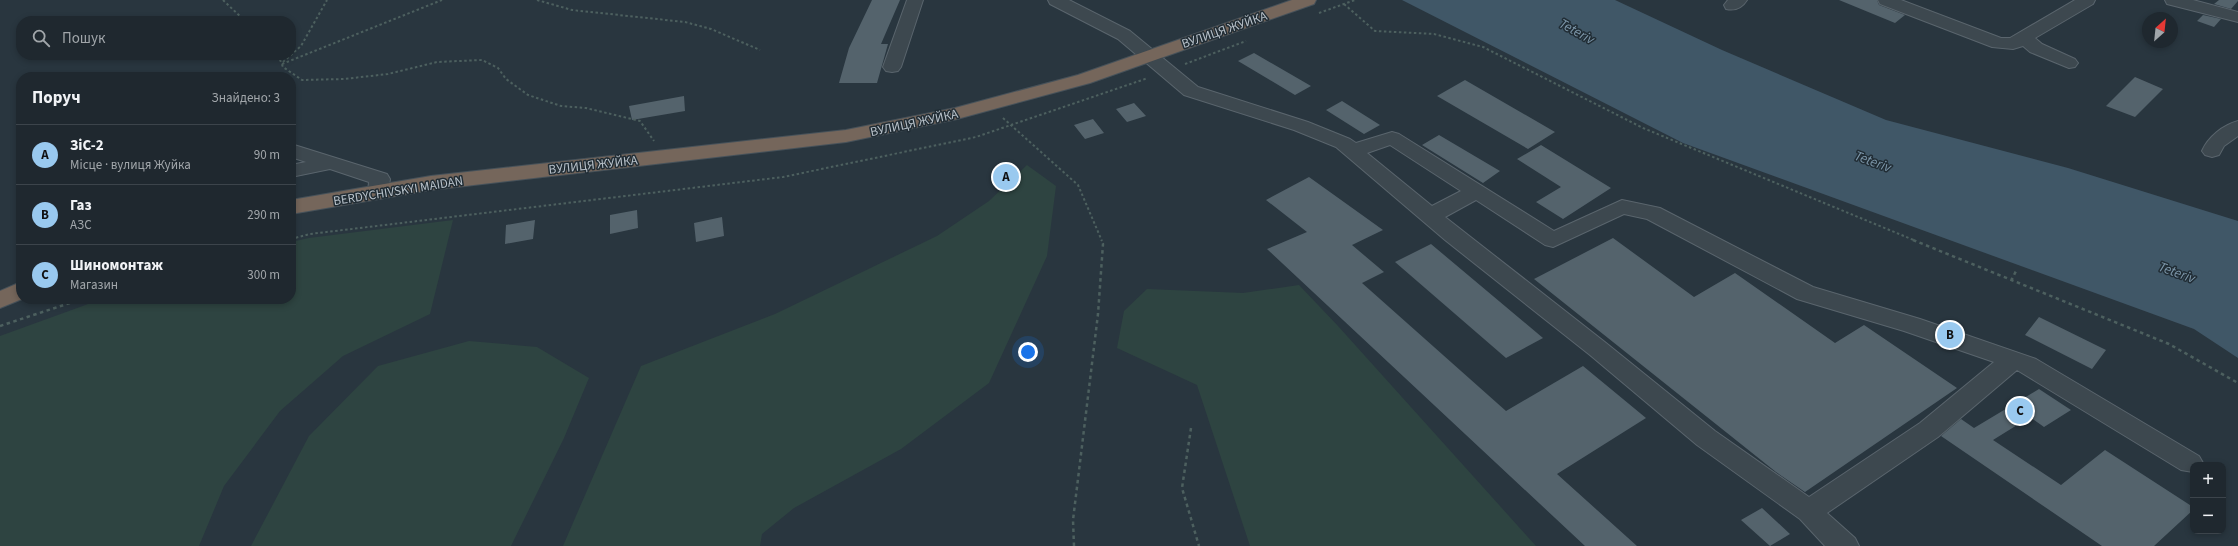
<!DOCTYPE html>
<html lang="uk">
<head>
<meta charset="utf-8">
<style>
	:root { --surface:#1f282f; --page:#2c343b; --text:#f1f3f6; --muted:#a1a6aa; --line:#3c444b; --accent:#99c9ef }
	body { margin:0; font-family:"Source Sans 3",sans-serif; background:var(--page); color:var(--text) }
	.controls { position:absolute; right:12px; bottom:12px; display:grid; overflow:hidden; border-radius:8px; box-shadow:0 2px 6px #0003 }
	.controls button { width:36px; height:36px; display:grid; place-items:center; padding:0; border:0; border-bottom:1px solid var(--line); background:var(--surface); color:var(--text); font:20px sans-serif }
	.compass { position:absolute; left:2142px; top:12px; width:36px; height:36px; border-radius:50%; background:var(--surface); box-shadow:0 2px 6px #0003; rotate:27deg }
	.you { position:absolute; left:1028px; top:352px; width:14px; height:14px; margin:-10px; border:3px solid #fff; border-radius:50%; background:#1a73e8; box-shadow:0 0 0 6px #1a73e833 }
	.badge { display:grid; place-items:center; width:26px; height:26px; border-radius:50%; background:var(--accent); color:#111; font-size:13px; font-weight:700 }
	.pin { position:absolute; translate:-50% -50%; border:2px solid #fff; box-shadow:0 1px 4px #0006 }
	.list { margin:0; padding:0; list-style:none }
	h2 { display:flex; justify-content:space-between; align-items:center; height:52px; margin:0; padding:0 16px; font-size:17px }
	h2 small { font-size:13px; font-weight:400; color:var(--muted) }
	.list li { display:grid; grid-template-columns:26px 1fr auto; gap:12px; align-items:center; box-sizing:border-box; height:60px; padding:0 16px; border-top:1px solid var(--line) }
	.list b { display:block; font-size:15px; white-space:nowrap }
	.list p { margin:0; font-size:13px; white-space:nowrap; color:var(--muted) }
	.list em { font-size:13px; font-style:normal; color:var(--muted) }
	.icon { flex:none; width:22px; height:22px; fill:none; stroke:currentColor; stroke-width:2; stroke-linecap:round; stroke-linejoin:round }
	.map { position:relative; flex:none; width:2238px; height:546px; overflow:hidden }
	.search { position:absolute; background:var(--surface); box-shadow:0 2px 6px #0003; left:16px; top:16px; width:280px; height:44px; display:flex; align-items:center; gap:10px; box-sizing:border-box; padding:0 14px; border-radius:16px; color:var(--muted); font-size:15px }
	.panel { position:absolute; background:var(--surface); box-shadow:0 2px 6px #0003; left:16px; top:72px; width:280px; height:232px; border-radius:16px }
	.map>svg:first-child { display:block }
	.green { fill:#2e4441 }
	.water { fill:#405767 }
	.building { fill:#54636c }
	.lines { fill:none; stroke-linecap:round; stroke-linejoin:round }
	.minor-casing { stroke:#5a656d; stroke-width:2 }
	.highway-casing { stroke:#47525a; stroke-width:2 }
	.path-far1 { stroke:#4d605f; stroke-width:2; stroke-dasharray:2.5 2.5; stroke-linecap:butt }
	.path { stroke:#4d605f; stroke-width:2.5; stroke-dasharray:3.5 3.5; stroke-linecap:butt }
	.minor { fill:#3d484f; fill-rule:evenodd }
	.highway { fill:#75665b; fill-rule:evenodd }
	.labels { text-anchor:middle; stroke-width:3; stroke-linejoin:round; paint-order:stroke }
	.street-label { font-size:13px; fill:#b9c2ca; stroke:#212d35 }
	.water-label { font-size:14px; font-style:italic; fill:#7d97aa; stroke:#212d35 }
</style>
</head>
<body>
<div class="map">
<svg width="2238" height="546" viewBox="0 0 2238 546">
	<rect width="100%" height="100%" fill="#29363f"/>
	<path class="green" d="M1027 165 1056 186 1047 256 989 383 901 449 794 508 762 534 760 546H563L641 366 775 314 937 236 989 201Z
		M453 220 430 314 343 356 280 411 224 486 199 546H0V336L102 299H291V242L309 238Z
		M1299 285 1338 326 1536 546H1250L1197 385 1117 348 1124 311 1147 289 1243 293Z
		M469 341 537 347 589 378 564 438 511 546H251L309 436 378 366Z"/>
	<path class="water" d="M1402 0H1615L1722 50 1886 120 2068 168 2238 221V358L2194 329 1683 143Z"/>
	<path class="building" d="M872 0H900L881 44H888L877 83H839L849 48Z
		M1839 0H1877L1879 5 1905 15 1895 23Z
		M2219 0H2238V1L2231 9 2214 4Z
		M2203 15 2221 19 2214 27 2197 21Z
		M1254 53 1311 86 1295 95 1238 61Z
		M2135 77 2163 89 2135 117 2106 106Z
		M1465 80 1555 132 1528 149 1437 96Z
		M684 96 685 111 632 120 629 106Z
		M1342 101 1380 125 1364 134 1326 110Z
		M1134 103 1146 116 1127 122 1116 109Z
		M1093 119 1104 133 1085 139 1074 125Z
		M1439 135 1500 171 1483 183 1422 145Z
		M1541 145 1611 188 1563 219 1536 202 1561 187 1517 159Z
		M1309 177 1383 230 1352 245 1384 272 1362 283 1506 411 1583 366 1646 418 1557 474 1637 546H1585L1267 249 1307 232 1266 200Z
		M637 210 638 228 610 234V215Z
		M722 217 724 236 696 242 694 223Z
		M535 220 533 239 505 244 506 225Z
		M1613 238 1694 297 1735 273 1835 343 1864 325 1957 388 1805 492 1776 472 1534 279Z
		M1431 244 1543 338 1506 358 1395 262Z
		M2039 317 2106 350 2092 369 2025 335Z
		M2039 389 2071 410 2044 427 2030 417 1993 440 2061 485 2105 450 2193 507V510L2154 546H2102L1941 436 1961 419 1974 428Z
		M1762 508 1790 534 1770 546 1741 520Z"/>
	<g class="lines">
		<defs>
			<path id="minor" d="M907 0H923L901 67 898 71 892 72 886 71 883 67Z
				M1048 0H1069L1130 31 1198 87 1308 122 1350 139 1356 143 1392 132 1399 134 1554 231 1622 200 1660 208 1813 287 1920 319 2036 359 2199 456 2203 463 2202 465H2193V472L2181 470 2017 370 1938 437 1827 513 1855 538 1859 546H1825L1800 519 1697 445 1590 355 1445 240 1336 147 1294 130 1184 95 1118 39 1050 4ZM1390 145 1461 191 1432 206 1367 153ZM1476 200 1545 245 1553 247 1624 214 1647 219 1797 299 1904 331 1994 362 1920 423 1809 497 1715 431 1606 343 1445 217Z
				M1728 0H1747C1742 8 1735 11 1726 9L1724 5Z
				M1878 0H1901L2001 38H2010L2075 0H2095L2093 4 2035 38 2042 44 2075 59 2078 63 2075 67 2069 68 2030 52 2023 46 2013 49 1992 47 1880 4Z
				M2165 0H2193L2238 12V22L2167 4Z
				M2238 121V136L2224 146 2219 155 2212 157 2205 155 2202 151C2208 137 2223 125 2238 121Z
				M291 144 387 174 390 179 388 192 385 197 378 199 371 197 368 192 369 182 330 169 291 177V165L306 162 291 157Z"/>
			<path id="highway" d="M1292 0H1316L1314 4 1090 83 957 119 846 142 431 190 291 214V200L431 176 846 130 955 108 1078 75Z
				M21 282 22 299 0 308V291Z"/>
		</defs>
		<use href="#minor" class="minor-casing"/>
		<use href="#highway" class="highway-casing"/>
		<path class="path-far1" d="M223 0 245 21
			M537 0 572 10 685 22 711 29 760 50
			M1344 4 1375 31 1434 34 1483 47 1643 128 1916 241
			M1319 13 1355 0
			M278 55 283 67 302 80 344 79 388 74 437 62 482 60 498 68 506 79 528 95 561 106 586 108 640 121 654 141
			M283 62 301 46 327 0
			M282 64 442 0
			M1185 64 1246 41
			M1003 118 1078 185 1102 241
			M291 239 310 234 783 177 976 137 1148 78"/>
		<path class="path" d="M1913 240 2169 344 2238 383
			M2011 281 2017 269
			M0 326 82 299
			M1191 428 1182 488 1199 546
			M1074 546 1073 520 1098 314 1103 244 1101 240"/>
		<use href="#minor" class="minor"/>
		<use href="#highway" class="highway"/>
	</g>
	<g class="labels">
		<g class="street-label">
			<text transform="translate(1224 29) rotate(-19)" y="5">ВУЛИЦЯ ЖУЙКА</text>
			<text transform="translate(914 122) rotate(-12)" y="5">ВУЛИЦЯ ЖУЙКА</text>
			<text transform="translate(593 164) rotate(-6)" y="5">ВУЛИЦЯ ЖУЙКА</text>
			<text transform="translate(398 190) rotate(-9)" y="5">BERDYCHIVSKYI MAIDAN</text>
		</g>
		<g class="water-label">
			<text transform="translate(1577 31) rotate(29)" y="5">Teteriv</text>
			<text transform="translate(1873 161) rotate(20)" y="5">Teteriv</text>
			<text transform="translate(2177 272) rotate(20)" y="5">Teteriv</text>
		</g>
	</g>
</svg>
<div class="controls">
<button>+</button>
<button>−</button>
</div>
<svg class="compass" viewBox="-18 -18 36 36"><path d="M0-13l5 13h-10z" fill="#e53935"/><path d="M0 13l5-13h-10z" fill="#a1a6aa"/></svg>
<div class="you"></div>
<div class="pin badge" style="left:1006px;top:177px">A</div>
<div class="pin badge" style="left:1950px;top:335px">B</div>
<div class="pin badge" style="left:2020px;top:411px">C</div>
<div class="search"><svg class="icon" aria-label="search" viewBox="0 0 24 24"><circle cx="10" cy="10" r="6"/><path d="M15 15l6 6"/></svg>Пошук</div>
<section class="panel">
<h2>Поруч<small>Знайдено: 3</small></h2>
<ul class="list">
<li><span class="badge">A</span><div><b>ЗіС-2</b><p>Місце · вулиця Жуйка</p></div><em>90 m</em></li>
<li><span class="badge">B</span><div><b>Газ</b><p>АЗС</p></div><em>290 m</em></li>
<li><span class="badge">C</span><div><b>Шиномонтаж</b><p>Магазин</p></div><em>300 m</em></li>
</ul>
</section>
</div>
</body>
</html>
